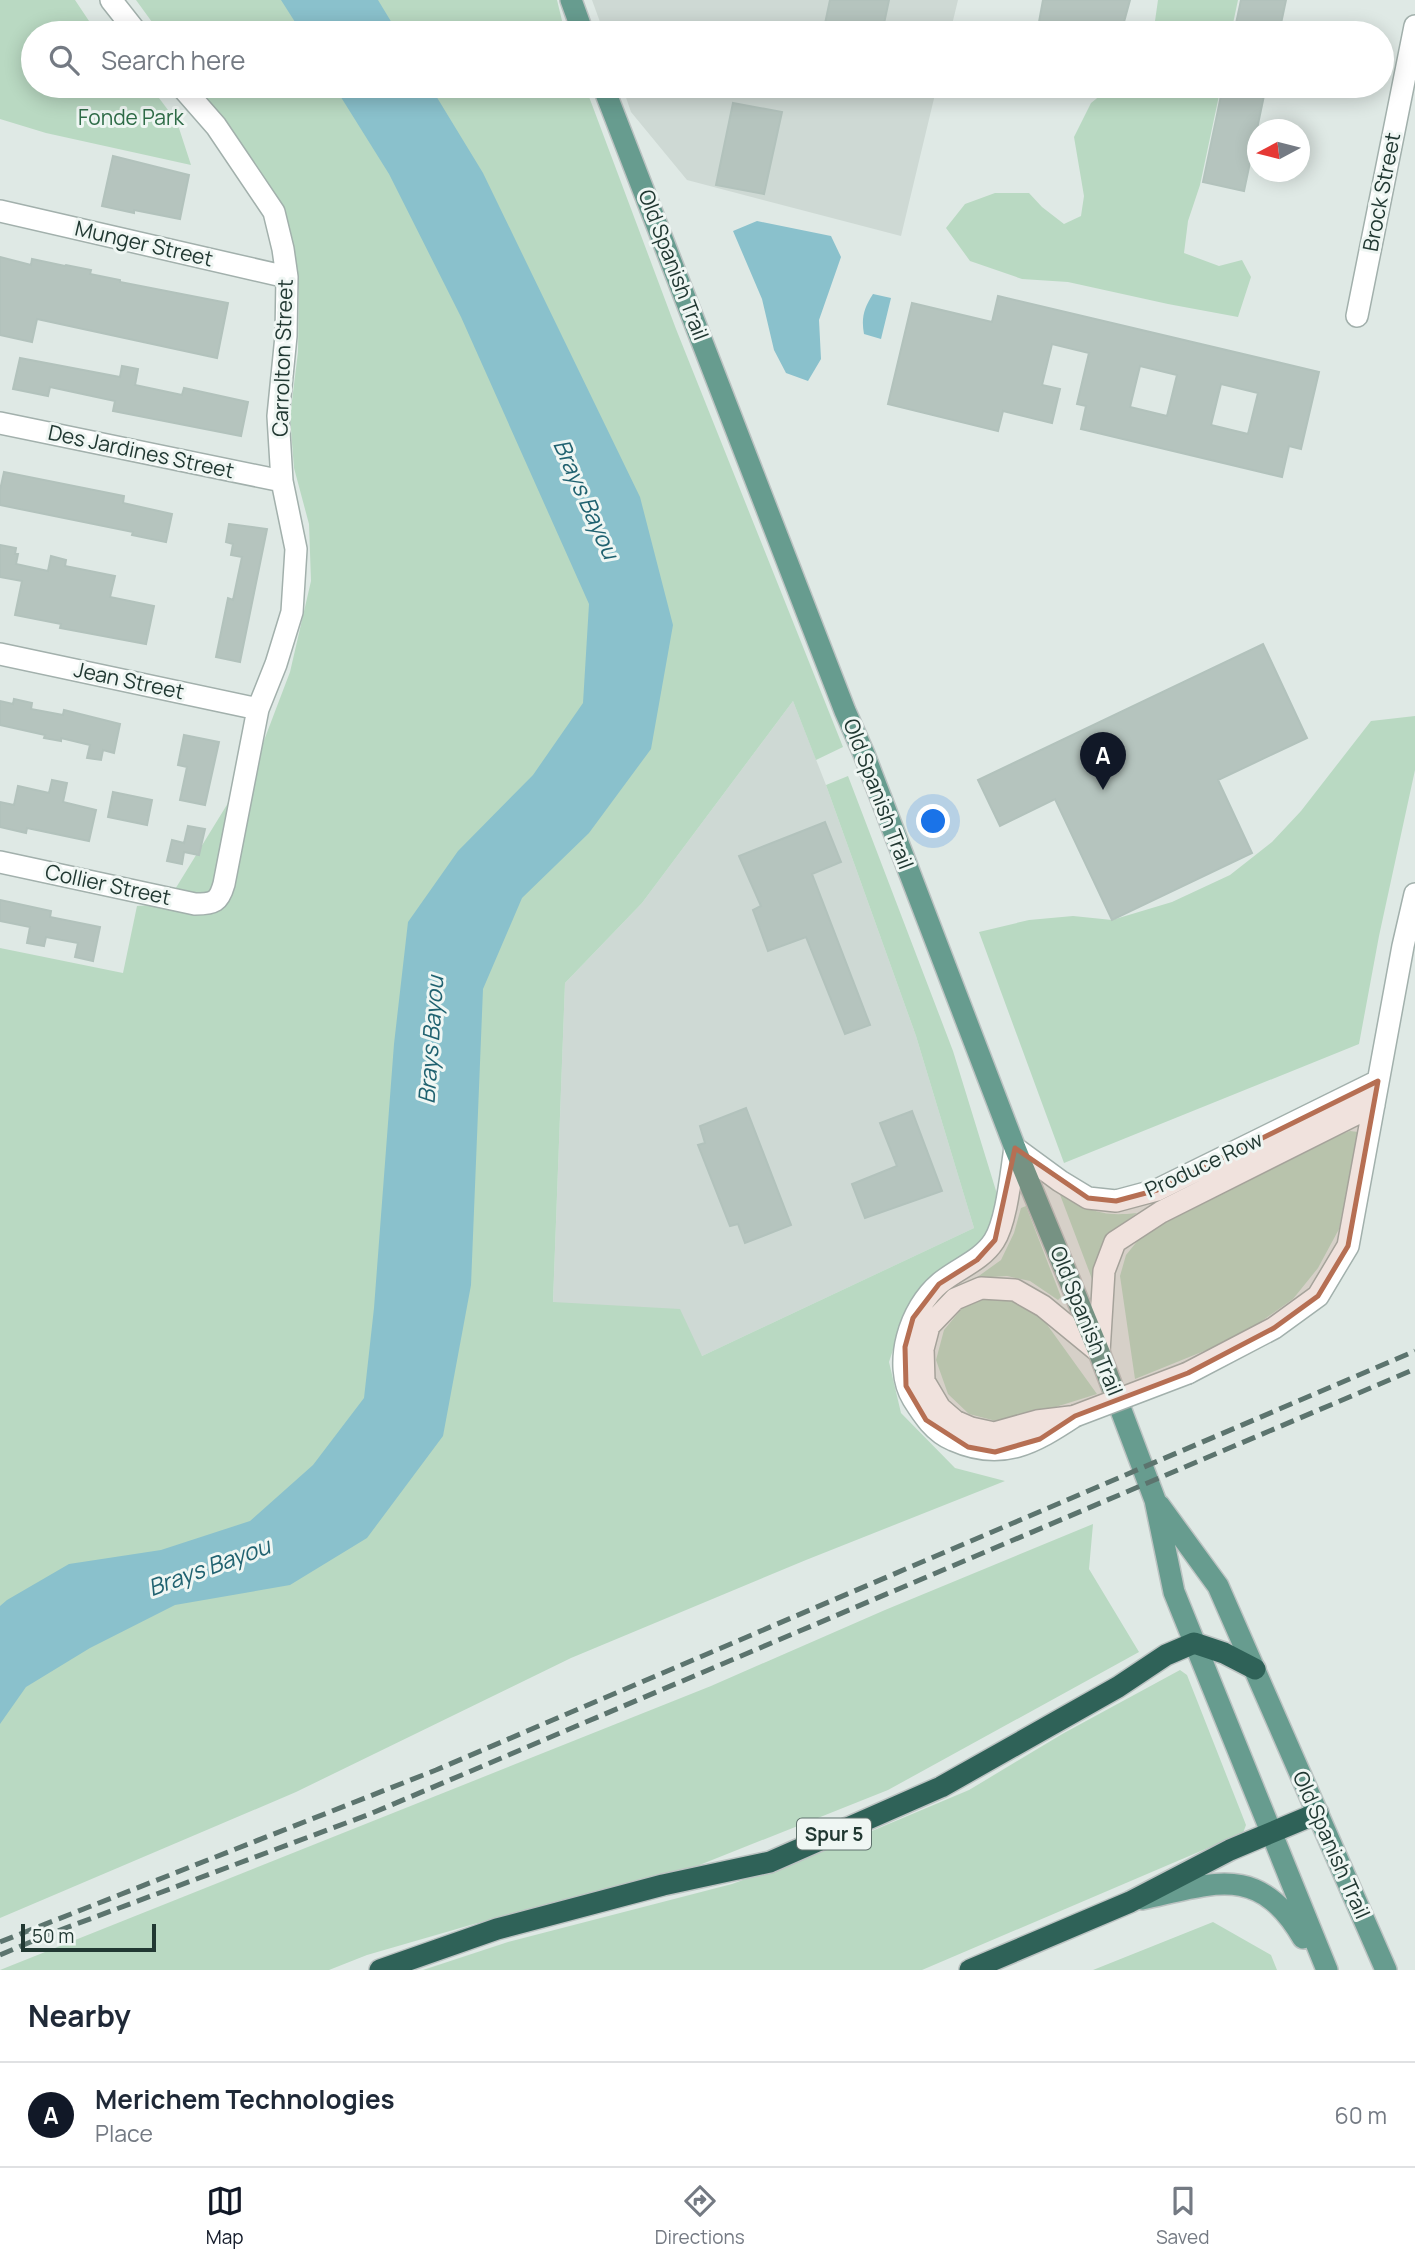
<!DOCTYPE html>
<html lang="en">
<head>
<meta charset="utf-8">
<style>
	:root { --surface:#fff; --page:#f6f6f7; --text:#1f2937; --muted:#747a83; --line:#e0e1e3; --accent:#111827 }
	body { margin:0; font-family:Manrope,sans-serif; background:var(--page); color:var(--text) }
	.compass { position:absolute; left:1247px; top:119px; width:63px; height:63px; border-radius:50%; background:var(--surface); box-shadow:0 4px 18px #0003; rotate:263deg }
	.scale { position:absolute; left:21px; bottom:18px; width:135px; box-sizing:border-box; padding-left:7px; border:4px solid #213832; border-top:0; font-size:19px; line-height:24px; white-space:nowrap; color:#213832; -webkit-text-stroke:5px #eff6f3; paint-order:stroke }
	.you { position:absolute; left:934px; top:822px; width:24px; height:24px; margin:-18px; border:5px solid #fff; border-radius:50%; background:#1a73e8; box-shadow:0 0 0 10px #1a73e833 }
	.badge { display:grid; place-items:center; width:46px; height:46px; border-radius:50%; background:var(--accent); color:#fff; font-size:23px; font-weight:700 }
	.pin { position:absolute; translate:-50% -58px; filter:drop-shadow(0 2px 4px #0008) }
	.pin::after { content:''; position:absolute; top:37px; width:24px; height:21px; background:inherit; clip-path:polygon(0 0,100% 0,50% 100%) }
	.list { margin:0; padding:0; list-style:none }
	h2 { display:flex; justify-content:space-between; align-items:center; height:91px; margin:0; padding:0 28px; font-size:30px }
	h2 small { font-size:23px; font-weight:400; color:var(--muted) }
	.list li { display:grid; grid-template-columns:46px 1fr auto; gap:21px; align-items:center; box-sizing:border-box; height:105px; padding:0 28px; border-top:2px solid var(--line) }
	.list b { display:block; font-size:26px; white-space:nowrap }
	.list p { margin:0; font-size:23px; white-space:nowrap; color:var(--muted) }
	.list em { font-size:23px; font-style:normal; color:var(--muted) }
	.icon { flex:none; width:38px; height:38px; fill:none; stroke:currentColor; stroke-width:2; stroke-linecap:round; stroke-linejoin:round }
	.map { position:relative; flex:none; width:1415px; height:1970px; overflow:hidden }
	.search { position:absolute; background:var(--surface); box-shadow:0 4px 18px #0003; left:21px; right:21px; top:21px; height:77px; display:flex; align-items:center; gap:18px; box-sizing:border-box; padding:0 24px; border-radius:38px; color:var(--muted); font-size:26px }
	.sheet { height:196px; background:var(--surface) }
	nav { display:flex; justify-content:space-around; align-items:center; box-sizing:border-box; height:98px; border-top:2px solid var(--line); background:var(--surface); font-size:19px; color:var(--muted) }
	nav a { display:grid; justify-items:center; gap:4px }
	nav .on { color:var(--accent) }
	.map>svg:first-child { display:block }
	.built { fill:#ced9d4 }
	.green { fill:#b9d9c2 }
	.water { fill:#8ac1cc }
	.building { fill:#b5c4be; stroke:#b2c2bc; stroke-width:2; fill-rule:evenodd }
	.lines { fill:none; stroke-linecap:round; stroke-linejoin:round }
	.minor-casing { stroke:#a2b0ac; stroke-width:24 }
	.major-casing { stroke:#bcc3c2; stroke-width:24 }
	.highway-casing { stroke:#bcc3c2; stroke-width:24 }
	.minor { stroke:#fff; stroke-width:21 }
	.major { stroke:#679c8f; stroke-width:21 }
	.highway { stroke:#2f6258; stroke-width:21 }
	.rail { stroke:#5c746e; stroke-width:5; stroke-dasharray:14 7; stroke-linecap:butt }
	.minor-bridge-casing { stroke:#a2b0ac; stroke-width:24; stroke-linecap:butt }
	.minor-bridge { stroke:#fff; stroke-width:21 }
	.marked { fill:#b66f53; fill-opacity:0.2; stroke:#b66f53; stroke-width:5; stroke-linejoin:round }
	.labels { text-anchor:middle; stroke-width:6; stroke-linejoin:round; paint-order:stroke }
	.shield { fill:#eff6f3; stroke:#5f716c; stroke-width:2 }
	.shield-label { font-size:19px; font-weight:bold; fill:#213832 }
	.park-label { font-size:21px; fill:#2e6c47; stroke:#eff6f3 }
	.street-label { font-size:21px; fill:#213832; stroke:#eff6f3 }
	.water-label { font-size:23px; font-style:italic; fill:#206270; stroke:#eff6f3 }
</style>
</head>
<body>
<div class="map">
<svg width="1415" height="1970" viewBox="0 0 1415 1970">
	<rect width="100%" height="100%" fill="#dfe9e5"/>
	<path class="built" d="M592 0H958L950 33H604Z
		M622 86H937L901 236 687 180 631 112Z
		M793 701 826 785 916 1036 974 1228 702 1356 553 1303 565 983 642 903Z"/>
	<path class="green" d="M0 0H75L97 33H33V86H150L177 122 191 165 46 133 0 119Z
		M136 0H557L565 33H160Z
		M1158 0H1238L1231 33H1150L1155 21Z
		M198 86H585L676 329 843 747 816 760 793 701 642 903 565 983 553 1302 680 1309 702 1356 974 1228 916 1036 826 785 848 776 953 1051 997 1194V1224L970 1260 930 1277 903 1319 889 1362 901 1413 955 1468 1005 1481 806 1560 571 1658 296 1792 0 1918V948L123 973 137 906 166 904 260 751 290 672 311 581 309 524 294 468 290 417 298 352 299 291 295 256 285 219 258 168Z
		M1112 86H1221L1200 185 1188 221 1184 253 1219 266 1242 260 1251 277 1238 317 1168 304 1068 282 1022 279 970 261 946 228 965 204 995 193H1029L1042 207 1064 224 1081 216 1084 196 1074 137 1091 103Z
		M1415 716V770L1379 936 1359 1044 1064 1163 979 932 1029 920 1073 916 1112 920 1172 902 1230 875 1272 842 1301 811 1371 721Z
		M1350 1131 1358 1132 1339 1229 1318 1268 1293 1299 1259 1323 1209 1349 1135 1379 1120 1276 1126 1255 1139 1239 1154 1228 1337 1136Z
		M1059 1192C1091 1211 1100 1217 1137 1213L1113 1231 1101 1254 1097 1279H1092Z
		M1026 1206 1061 1297 1058 1300 1030 1281 1007 1276 976 1278 1001 1260 1014 1233 1021 1208Z
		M990 1297 1017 1299 1043 1319 1097 1394 1030 1415 996 1421 969 1414 948 1394 936 1360 944 1330 963 1307Z
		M1093 1524 1089 1569 1139 1652 888 1790 682 1872 474 1924 367 1955 329 1970H0L711 1686 885 1610Z
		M1180 1670 1187 1675 1246 1825 1243 1833 922 1970H423L508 1942 732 1884 841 1844 969 1790 1064 1733Z
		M1213 1922 1271 1955 1277 1970H1093Z"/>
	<path class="water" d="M281 0H378L398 33H302Z
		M334 86H430L483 173 640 497 673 625 651 749 589 833 522 898 483 989 471 1285 443 1436 367 1538 290 1585 175 1605 90 1648 26 1687 0 1724V1606L7 1600 69 1564 161 1550 250 1521 313 1465 364 1398 374 1308 394 1044 408 922 458 851 533 775 583 703 589 604 461 317 389 174Z
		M757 221 831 236 841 257 819 320 821 359 808 381 786 373 774 350 762 299 733 231Z
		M873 294 891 298 881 339 864 334C861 318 864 308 873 294Z"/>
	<path class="building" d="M830 0H889L882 33H823Z
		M1043 0H1130L1121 33H1037Z
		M1241 0H1286L1279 33H1234Z
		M1223 86H1266L1244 191 1203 182Z
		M733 103 782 112 764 194 716 185Z
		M113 156 189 175 180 219 134 210V213L102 206Z
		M0 257 31 265 32 259 65 266 66 265 91 270 90 274 120 280V282L228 303 217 358 37 319 32 342 0 335Z
		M998 296 1319 372 1301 449 1289 446 1282 477 1081 429 1086 406 1077 404 1089 353 1052 344 1042 385 1060 389 1052 423 1003 411 998 431 888 404 912 303 992 322ZM1140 366 1177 375 1167 416 1130 407ZM1221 384 1258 393 1248 434 1211 425Z
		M20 358 120 377 122 366 138 369 135 385 182 395 184 388 248 402 241 436 113 411 115 401 50 387 48 396 13 389Z
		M4 472 124 496 123 503 172 514 166 542 132 535 133 532 0 505V490Z
		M229 524 267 529 240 662 216 657 228 598 233 600 242 557 231 555 233 544 226 542Z
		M0 545 16 548 15 554H18L16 564 48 571 51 556 66 560 65 566 115 576 110 597 154 606 146 644 60 628 61 624 15 615 22 581 0 577Z
		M1263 644 1307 738 1218 780 1252 853 1112 920 1055 799 1000 826 978 780Z
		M14 699 32 703 31 709 63 715 64 710 120 724 114 753 103 750 101 760 87 758 90 745 61 738V741L44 738 45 735 0 725V701L13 704Z
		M184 735 219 742 205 805 180 800 187 767 178 765Z
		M52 780 67 783 63 802 96 810 89 841 27 828 26 833 0 827V802L14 805 18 786 49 793Z
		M113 792 152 800 147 825 108 817Z
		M825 822 841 862 812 874 870 1025 845 1034 806 937 768 951 753 910 761 906 739 856Z
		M188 826 205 829 199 855 184 852 182 864 167 861 172 840 184 843Z
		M0 900 51 911 50 917 100 927 93 961 75 957 78 943 46 937 44 946 27 943 30 927 0 921Z
		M746 1108 791 1225 745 1243 738 1224 730 1226 698 1145 705 1143 700 1126Z
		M912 1111 942 1191 865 1218 852 1184 897 1166 880 1123Z"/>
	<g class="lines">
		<defs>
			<path id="minor" d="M111 0 137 33
				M0 211 287 277
				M1357 316 1415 26
				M0 423 282 481
				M0 654 258 709
				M0 862 195 904C214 904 219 902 224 884L258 709 276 664 292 612 296 549 282 481 278 416 286 336 287 277 283 249 274 212 216 126 181 86
				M1099 1352 1104 1271 1115 1242 1161 1212 1374 1105
				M1188 1373 1274 1328 1318 1296 1348 1246 1403 946 1415 894
				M1075 1416C1034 1443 1002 1462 953 1440 934 1432 923 1415 913 1399 892 1364 910 1308 940 1283 958 1268 981 1261 994 1241 1007 1221 1011 1172 1015 1148L1060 1181 1088 1198 1116 1201 1157 1190 1378 1081
				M1070 1417 1037 1421 994 1433 971 1428 955 1421 940 1408 924 1381 923 1349 929 1326 955 1299 981 1288 1015 1290 1043 1306 1099 1352"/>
			<path id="major" d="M571 0 583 33
				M603 86 845 711 864 754 1015 1148 1099 1352 1155 1500 1174 1592 1327 1970
				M1159 1505 1218 1586 1386 1970
				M1142 1899C1212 1884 1259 1862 1303 1938"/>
			<path id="highway" d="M380 1970 497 1929 663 1885 770 1862 941 1787 1118 1687 1166 1655 1194 1643 1224 1653 1255 1669
				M970 1970 1130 1902 1230 1850 1318 1813"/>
		</defs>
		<use href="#minor" class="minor-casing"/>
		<use href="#major" class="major-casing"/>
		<use href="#highway" class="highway-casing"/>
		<use href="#minor" class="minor"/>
		<use href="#major" class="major"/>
		<use href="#highway" class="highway"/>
		<path class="rail" d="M0 1942 436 1770 1415 1351
			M0 1955 47 1935 370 1814 1415 1369"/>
		<defs>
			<path id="minor-bridge" d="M1075 1416 1188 1373"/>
		</defs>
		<use href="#minor-bridge" class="minor-bridge-casing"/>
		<use href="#minor-bridge" class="minor-bridge"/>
	</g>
	<path class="marked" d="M1378 1081 1348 1246 1318 1296 1274 1328 1188 1373 1075 1416 1040 1439 995 1452 968 1447 926 1420 906 1386 905 1347 913 1318 939 1284 977 1260 995 1240 1015 1148 1088 1198 1116 1201 1157 1190Z"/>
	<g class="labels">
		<rect class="shield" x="797" y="1818.5" width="74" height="31" rx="5"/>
		<g class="shield-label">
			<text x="834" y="1841">Spur 5</text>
		</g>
		<g class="park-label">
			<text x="131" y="125">Fonde Park</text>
		</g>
		<g class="street-label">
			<text transform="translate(1382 192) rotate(-79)" y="7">Brock Street</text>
			<text transform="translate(144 244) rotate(13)" y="7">Munger Street</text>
			<text transform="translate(673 265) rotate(69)" y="7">Old Spanish Trail</text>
			<text transform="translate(283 358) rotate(-88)" y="7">Carrolton Street</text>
			<text transform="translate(141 452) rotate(12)" y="7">Des Jardines Street</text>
			<text transform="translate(129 681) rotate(12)" y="7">Jean Street</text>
			<text transform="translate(878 794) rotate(69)" y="7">Old Spanish Trail</text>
			<text transform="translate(108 885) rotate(12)" y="7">Collier Street</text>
			<text transform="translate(1204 1165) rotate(-25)" y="7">Produce Row</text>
			<text transform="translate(1086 1321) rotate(68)" y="7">Old Spanish Trail</text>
			<text transform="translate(1331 1845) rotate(66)" y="7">Old Spanish Trail</text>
		</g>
		<g class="water-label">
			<text transform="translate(586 499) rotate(66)" y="8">Brays Bayou</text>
			<text transform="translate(431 1040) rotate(-86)" y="8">Brays Bayou</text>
			<text transform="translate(209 1567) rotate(-20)" y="8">Brays Bayou</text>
		</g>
	</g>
</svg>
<svg class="compass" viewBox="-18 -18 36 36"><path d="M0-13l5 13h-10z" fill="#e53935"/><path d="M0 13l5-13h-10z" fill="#747a83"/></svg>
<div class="scale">50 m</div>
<div class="you"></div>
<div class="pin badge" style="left:1103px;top:790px">A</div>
<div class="search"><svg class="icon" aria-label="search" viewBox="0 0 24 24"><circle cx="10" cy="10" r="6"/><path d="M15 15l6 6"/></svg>Search here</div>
</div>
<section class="sheet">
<h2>Nearby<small></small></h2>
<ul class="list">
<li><span class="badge">A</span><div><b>Merichem Technologies</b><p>Place</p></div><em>60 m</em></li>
</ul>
</section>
<nav>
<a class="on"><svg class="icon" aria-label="map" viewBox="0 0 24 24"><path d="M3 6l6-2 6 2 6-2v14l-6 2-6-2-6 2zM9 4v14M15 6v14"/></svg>Map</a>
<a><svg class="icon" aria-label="directions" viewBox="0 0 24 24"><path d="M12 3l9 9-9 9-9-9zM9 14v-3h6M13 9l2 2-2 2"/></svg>Directions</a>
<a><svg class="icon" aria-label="saved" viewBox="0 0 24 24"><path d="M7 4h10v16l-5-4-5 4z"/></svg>Saved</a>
</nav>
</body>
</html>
